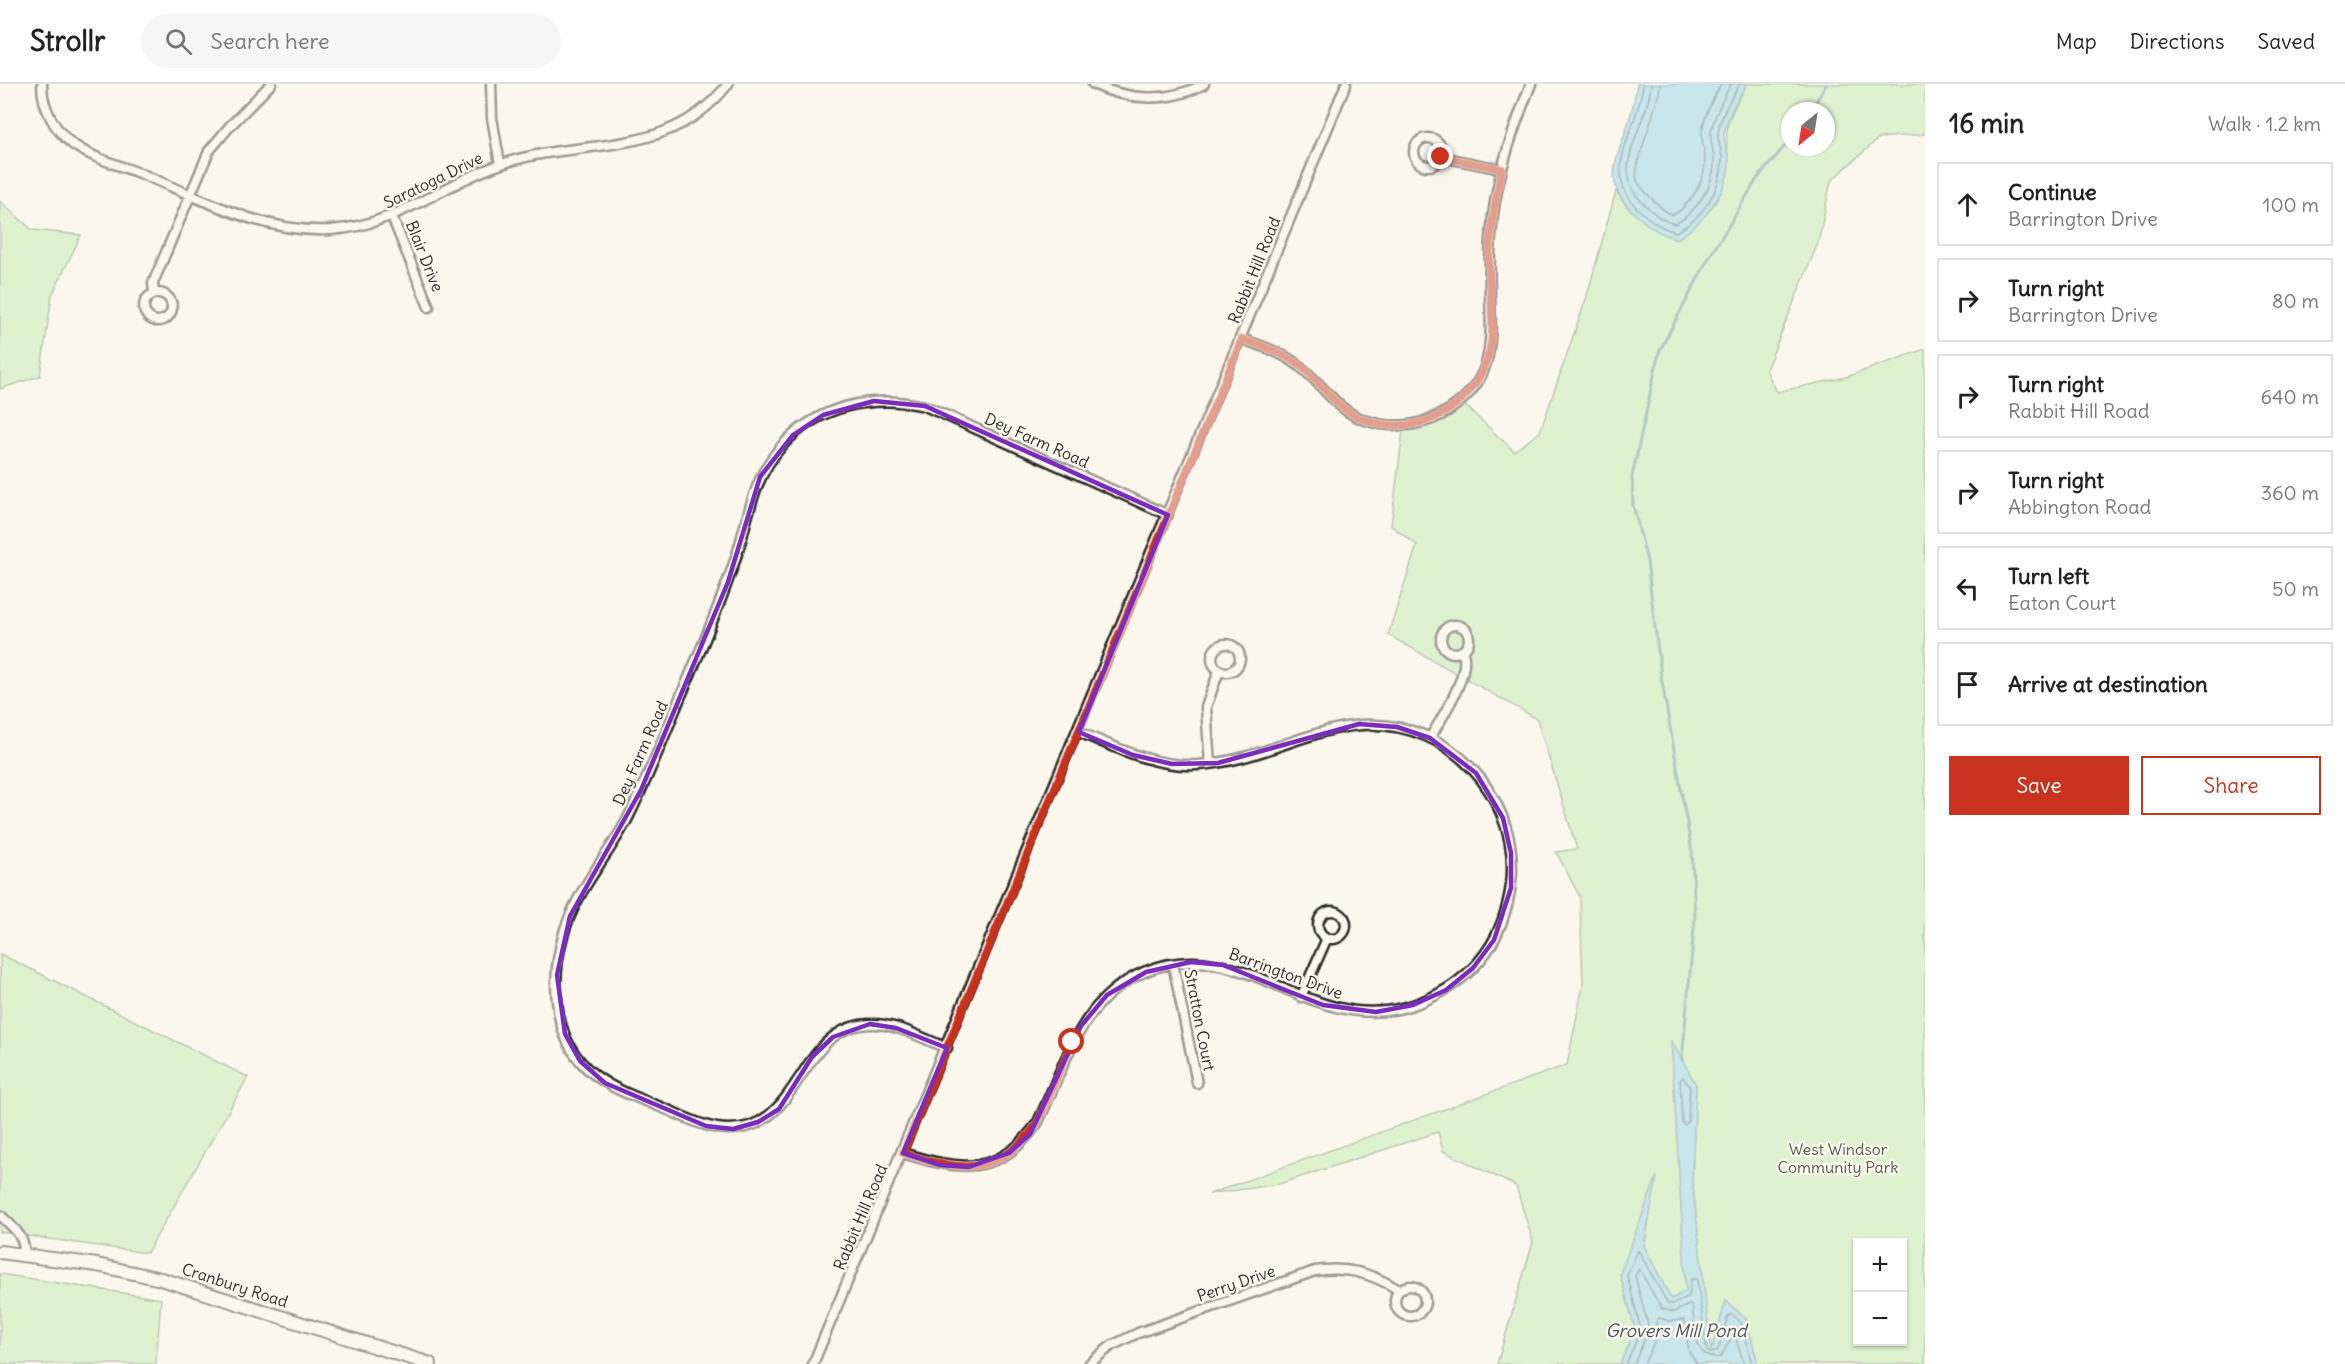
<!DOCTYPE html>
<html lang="en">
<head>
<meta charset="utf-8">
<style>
	:root { --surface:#fff; --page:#f6f6f6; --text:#222; --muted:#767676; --line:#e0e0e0; --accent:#c8321e }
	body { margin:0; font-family:Delius,sans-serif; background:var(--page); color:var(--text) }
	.controls { position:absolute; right:18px; bottom:18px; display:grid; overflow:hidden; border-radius:0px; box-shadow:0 2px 4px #0004 }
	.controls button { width:54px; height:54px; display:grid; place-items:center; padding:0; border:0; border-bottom:2px solid var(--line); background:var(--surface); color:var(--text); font:30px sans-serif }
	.compass { position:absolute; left:1781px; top:18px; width:54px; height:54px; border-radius:50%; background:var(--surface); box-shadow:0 2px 4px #0004; rotate:210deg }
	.stop { position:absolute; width:18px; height:18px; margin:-14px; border:4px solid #c8321e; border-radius:50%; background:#fff }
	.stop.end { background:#c8321e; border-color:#fff; box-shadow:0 2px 6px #0008 }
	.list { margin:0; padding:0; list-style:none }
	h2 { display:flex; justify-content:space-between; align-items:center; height:78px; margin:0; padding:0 24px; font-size:26px }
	h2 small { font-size:20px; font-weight:400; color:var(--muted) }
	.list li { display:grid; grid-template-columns:39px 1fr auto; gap:18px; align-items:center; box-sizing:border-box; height:84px; margin:0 12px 12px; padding:0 12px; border:2px solid var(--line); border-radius:0px }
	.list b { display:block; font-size:22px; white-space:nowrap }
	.list p { margin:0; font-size:20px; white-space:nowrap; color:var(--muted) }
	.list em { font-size:20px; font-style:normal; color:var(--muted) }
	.actions { display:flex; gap:12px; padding:18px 24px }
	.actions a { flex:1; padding:14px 0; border:2px solid var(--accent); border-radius:0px; text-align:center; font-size:21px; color:var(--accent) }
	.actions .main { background:var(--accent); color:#fff }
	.icon { flex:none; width:33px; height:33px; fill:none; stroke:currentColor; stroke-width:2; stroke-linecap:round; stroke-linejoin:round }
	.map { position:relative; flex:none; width:1925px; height:1280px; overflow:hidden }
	header { display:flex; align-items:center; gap:36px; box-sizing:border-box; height:84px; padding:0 30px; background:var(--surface); border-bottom:2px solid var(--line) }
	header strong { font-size:28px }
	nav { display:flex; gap:33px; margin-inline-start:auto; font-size:21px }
	.search { width:420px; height:54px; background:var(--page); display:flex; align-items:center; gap:15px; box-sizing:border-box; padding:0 21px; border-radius:33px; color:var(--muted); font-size:22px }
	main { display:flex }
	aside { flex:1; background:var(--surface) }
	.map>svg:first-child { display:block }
	.green { fill:#baecac; stroke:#728c6c; stroke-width:1.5; fill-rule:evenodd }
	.water { fill:#89d1eb; stroke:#638f9e; stroke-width:1.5 }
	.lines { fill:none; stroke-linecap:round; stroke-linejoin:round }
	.shore { stroke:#516d78; stroke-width:1.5 }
	.stream { stroke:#638f9e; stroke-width:3 }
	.street-casing { stroke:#2b2b2b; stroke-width:13 }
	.secondary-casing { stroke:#2b2b2b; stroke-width:16 }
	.street { stroke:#fbf7ec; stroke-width:8 }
	.secondary { stroke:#fbf7ec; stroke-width:12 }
	.route { stroke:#c8321e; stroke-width:8 }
	.marked { fill:none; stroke:#7b2cbf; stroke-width:4.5; stroke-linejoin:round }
	.labels { text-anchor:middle; stroke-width:5; stroke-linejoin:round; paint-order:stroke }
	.street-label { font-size:16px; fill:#2b2b2b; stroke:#fbf7ec }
	.park-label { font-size:16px; fill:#4f5b4b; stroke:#fbf7ec }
	.water-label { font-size:18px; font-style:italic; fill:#42545b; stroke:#fbf7ec }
</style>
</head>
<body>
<header>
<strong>Strollr</strong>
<div class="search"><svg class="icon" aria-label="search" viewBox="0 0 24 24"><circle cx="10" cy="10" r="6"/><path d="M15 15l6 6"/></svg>Search here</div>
<nav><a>Map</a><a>Directions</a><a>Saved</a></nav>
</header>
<main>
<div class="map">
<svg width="1925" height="1280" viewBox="0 0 1925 1280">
	<rect width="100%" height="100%" fill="#fbf7ec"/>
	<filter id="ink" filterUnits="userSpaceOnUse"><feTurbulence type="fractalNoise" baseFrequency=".0167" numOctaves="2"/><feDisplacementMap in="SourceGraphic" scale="12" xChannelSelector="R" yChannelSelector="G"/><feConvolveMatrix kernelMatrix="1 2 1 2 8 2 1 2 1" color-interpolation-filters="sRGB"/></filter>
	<g filter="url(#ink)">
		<path class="green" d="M1747 0H1925V50L1879 54 1831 97 1818 159 1766 286 1777 308 1846 293 1925 265V1280H1758L1746 1235 1726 1217 1711 1269 1692 1094 1696 1001 1672 958 1686 1207 1671 1215 1644 1162 1656 1097 1620 1190 1635 1245 1620 1280H1497L1533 1158 1516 1102 1443 1067 1438 1048 1279 1100 1209 1110 1567 981 1583 901 1580 813 1556 768 1577 765 1537 635 1388 551 1417 461 1391 442 1404 339 1459 316 1514 367 1540 348 1586 215 1616 107 1628 124 1729 79C1722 42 1729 32 1747 0ZM1790 27H1826V63H1790ZM1858 1158H1902V1258H1858Z
			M0 117 32 146 81 151 52 211 40 292 0 305Z
			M0 870 248 993 147 1169 0 1148Z
			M0 1190 161 1215 156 1280H0Z"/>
		<path class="water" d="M1637 0H1747C1738 15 1726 32 1724 51 1723 59 1729 69 1729 78 1728 110 1702 140 1677 155 1660 150 1651 144 1637 132 1599 98 1617 78 1629 36 1633 25 1635 12 1637 0Z
			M1671 956 1696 1001 1692 1094 1711 1267 1726 1217 1746 1235 1758 1280H1620L1635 1245 1620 1190 1657 1092 1644 1162 1671 1215 1686 1207Z"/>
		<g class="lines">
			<path class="shore" d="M1643 0C1639 47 1597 87 1640 127 1652 137 1660 144 1676 148 1700 137 1721 106 1722 78 1723 69 1718 60 1718 51 1719 33 1731 15 1740 0
				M1651 0C1648 43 1606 86 1644 120 1654 129 1661 137 1675 140 1695 130 1716 99 1714 75 1714 66 1709 57 1711 47 1715 30 1723 15 1731 0
				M1660 0C1659 24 1632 80 1637 96 1640 104 1648 111 1654 117 1660 123 1665 128 1673 131 1690 122 1706 95 1705 76 1705 67 1701 57 1702 48 1704 31 1713 15 1721 0
				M1683 993 1690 1003 1688 1038 1685 1041 1682 1038 1680 996Z
				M1626 1280 1641 1246 1627 1191 1638 1166 1668 1220H1674L1689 1212 1691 1195H1697L1707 1267 1712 1269 1718 1266 1728 1232 1732 1230 1741 1239 1752 1280
				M1634 1280 1649 1245 1635 1192 1639 1185 1662 1225 1674 1228 1689 1221 1692 1222C1695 1238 1692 1280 1721 1273L1734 1248 1744 1280
				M1644 1280 1657 1252 1656 1237 1659 1234 1670 1237 1684 1236 1689 1268 1697 1280"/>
			<path class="stream" d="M1811 27 1826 0
				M1682 976 1695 834 1692 768 1661 592 1647 477 1633 421 1632 393 1659 268 1706 179 1757 95 1790 56"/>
			<defs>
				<path id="street" d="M42 0C42 23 54 45 71 59 91 74 119 81 142 90 202 115 265 150 331 146 400 141 445 97 508 78 558 62 614 66 663 48 690 38 711 22 728 0
					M491 0 492 34 500 80
					M1093 0C1129 17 1169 19 1204 0
					M1414 68a14 14 0 1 1 28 0a14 14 0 1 1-28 0Z
					M1441 73 1501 85
					M392 133 429 223
					M144 223a14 14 0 1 1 28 0a14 14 0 1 1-28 0Z
					M154 209 153 199 209 67 230 42 271 0
					M1242 255C1264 263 1285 269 1303 285 1325 303 1337 327 1365 336 1390 345 1418 343 1441 331 1494 301 1492 263 1490 209 1489 183 1490 157 1493 131 1499 85 1514 43 1531 0
					M1441 555a14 14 0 1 1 28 0a14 14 0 1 1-28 0Z
					M1212 574a14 14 0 1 1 28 0a14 14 0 1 1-28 0Z
					M1430 654C1441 635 1473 587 1462 567
					M1210 680 1206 623 1219 587
					M1318 841a14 14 0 1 1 28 0a14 14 0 1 1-28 0Z
					M1173 880 1197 999
					M1301 913 1327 854
					M947 964C924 955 900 941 875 940 794 937 804 1057 717 1044 698 1041 681 1031 663 1024 635 1012 602 1003 581 978 552 945 552 892 563 852 575 808 606 775 627 736 647 696 663 655 680 614 701 566 722 517 738 467 749 430 754 393 781 363 818 321 872 310 925 322L1168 431
					M903 1069C959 1087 1001 1093 1038 1038 1066 980 1079 916 1144 888 1253 842 1320 974 1438 910 1463 897 1484 876 1496 852 1514 814 1518 771 1502 732 1488 697 1461 667 1426 652 1342 616 1279 677 1197 681 1155 683 1117 664 1079 648
					M0 1131C14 1144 24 1151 25 1171
					M1395 1217a15 15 0 1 1 30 0a15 15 0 1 1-30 0Z
					M813 1280 1346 0
					M1089 1280 1111 1262 1138 1249 1315 1187C1347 1182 1371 1189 1399 1206"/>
				<path id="secondary" d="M0 1168 97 1181 161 1195 430 1280"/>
			</defs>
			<use href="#street" class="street-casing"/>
			<use href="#secondary" class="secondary-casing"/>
			<use href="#street" class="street"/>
			<use href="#secondary" class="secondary"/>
		</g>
	</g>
	<g class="lines" filter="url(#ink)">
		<path class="route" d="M1072 958 1038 1038C1000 1094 960 1088 903 1069L1242 255C1264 263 1285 269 1303 284 1325 303 1336 326 1365 336 1419 356 1478 321 1490 265 1496 238 1489 207 1489 179 1490 147 1495 116 1502 85L1441 73"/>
	</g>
	<path d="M0 0H1925V1280H0ZM874 317 925 322 1168 431 1079 648 1133 671 1172 680 1218 679 1359 640 1397 643 1430 654 1476 689 1503 734 1511 769V804L1494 856 1473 884 1446 906 1413 921 1376 928 1323 921 1223 881 1191 878 1146 888 1107 911 1081 942 1030 1050 1009 1069 969 1083 940 1081 903 1069 947 964 896 944 870 940 833 953 812 973 779 1025 758 1038 733 1045 706 1042 605 999 580 977 565 950 557 891 570 832 641 706 728 498 760 393 793 351 823 331Z" fill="#fbf7ec" fill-opacity=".55" fill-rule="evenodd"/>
	<path class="marked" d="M874 317 925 322 1168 431 1079 648 1133 671 1172 680 1218 679 1359 640 1397 643 1430 654 1476 689 1503 734 1511 769V804L1494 856 1473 884 1446 906 1413 921 1376 928 1323 921 1223 881 1191 878 1146 888 1107 911 1081 942 1030 1050 1009 1069 969 1083 940 1081 903 1069 947 964 896 944 870 940 833 953 812 973 779 1025 758 1038 733 1045 706 1042 605 999 580 977 565 950 557 891 570 832 641 706 728 498 760 393 793 351 823 331Z"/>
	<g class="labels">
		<g class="street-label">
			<text transform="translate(433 96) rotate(-26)" y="6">Saratoga Drive</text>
			<text transform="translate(425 172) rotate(68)" y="6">Blair Drive</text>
			<text transform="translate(1254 186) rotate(-68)" y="6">Rabbit Hill Road</text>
			<text transform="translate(1037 356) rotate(24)" y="6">Dey Farm Road</text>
			<text transform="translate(640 669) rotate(-66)" y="6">Dey Farm Road</text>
			<text transform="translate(1286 889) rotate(20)" y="6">Barrington Drive</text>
			<text transform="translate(1200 936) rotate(79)" y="6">Stratton Court</text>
			<text transform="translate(860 1133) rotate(-67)" y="6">Rabbit Hill Road</text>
			<text transform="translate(1236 1199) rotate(-19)" y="6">Perry Drive</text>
			<text transform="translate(235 1201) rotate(18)" y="6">Cranbury Road</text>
		</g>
		<g class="park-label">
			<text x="1838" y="1071">West Windsor<tspan x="1838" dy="18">Community Park</tspan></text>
		</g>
		<g class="water-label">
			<text x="1676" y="1253">Grovers Mill Pond</text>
		</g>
	</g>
</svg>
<div class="controls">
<button>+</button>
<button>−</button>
</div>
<svg class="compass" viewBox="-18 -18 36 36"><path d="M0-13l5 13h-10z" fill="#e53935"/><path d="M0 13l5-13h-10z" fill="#767676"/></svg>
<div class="stop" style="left:1072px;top:958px"></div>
<div class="stop end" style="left:1441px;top:73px"></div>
</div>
<aside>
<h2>16 min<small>Walk · 1.2 km</small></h2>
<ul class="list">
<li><svg class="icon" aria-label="ahead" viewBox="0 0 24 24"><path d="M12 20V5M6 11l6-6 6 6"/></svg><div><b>Continue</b><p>Barrington Drive</p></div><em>100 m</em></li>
<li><svg class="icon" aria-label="right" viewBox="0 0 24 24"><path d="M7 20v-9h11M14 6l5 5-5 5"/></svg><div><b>Turn right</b><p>Barrington Drive</p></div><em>80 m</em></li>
<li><svg class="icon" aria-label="right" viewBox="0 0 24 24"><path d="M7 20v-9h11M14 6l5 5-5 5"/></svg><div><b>Turn right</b><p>Rabbit Hill Road</p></div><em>640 m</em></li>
<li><svg class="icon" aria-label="right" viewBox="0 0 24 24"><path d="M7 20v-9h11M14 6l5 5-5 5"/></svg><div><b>Turn right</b><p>Abbington Road</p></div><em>360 m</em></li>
<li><svg class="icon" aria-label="left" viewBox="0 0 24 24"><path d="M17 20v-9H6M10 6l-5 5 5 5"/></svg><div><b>Turn left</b><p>Eaton Court</p></div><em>50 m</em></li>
<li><svg class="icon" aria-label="arrive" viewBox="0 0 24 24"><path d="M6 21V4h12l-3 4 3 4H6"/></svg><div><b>Arrive at destination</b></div></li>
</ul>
<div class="actions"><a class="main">Save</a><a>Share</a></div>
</aside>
</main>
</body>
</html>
